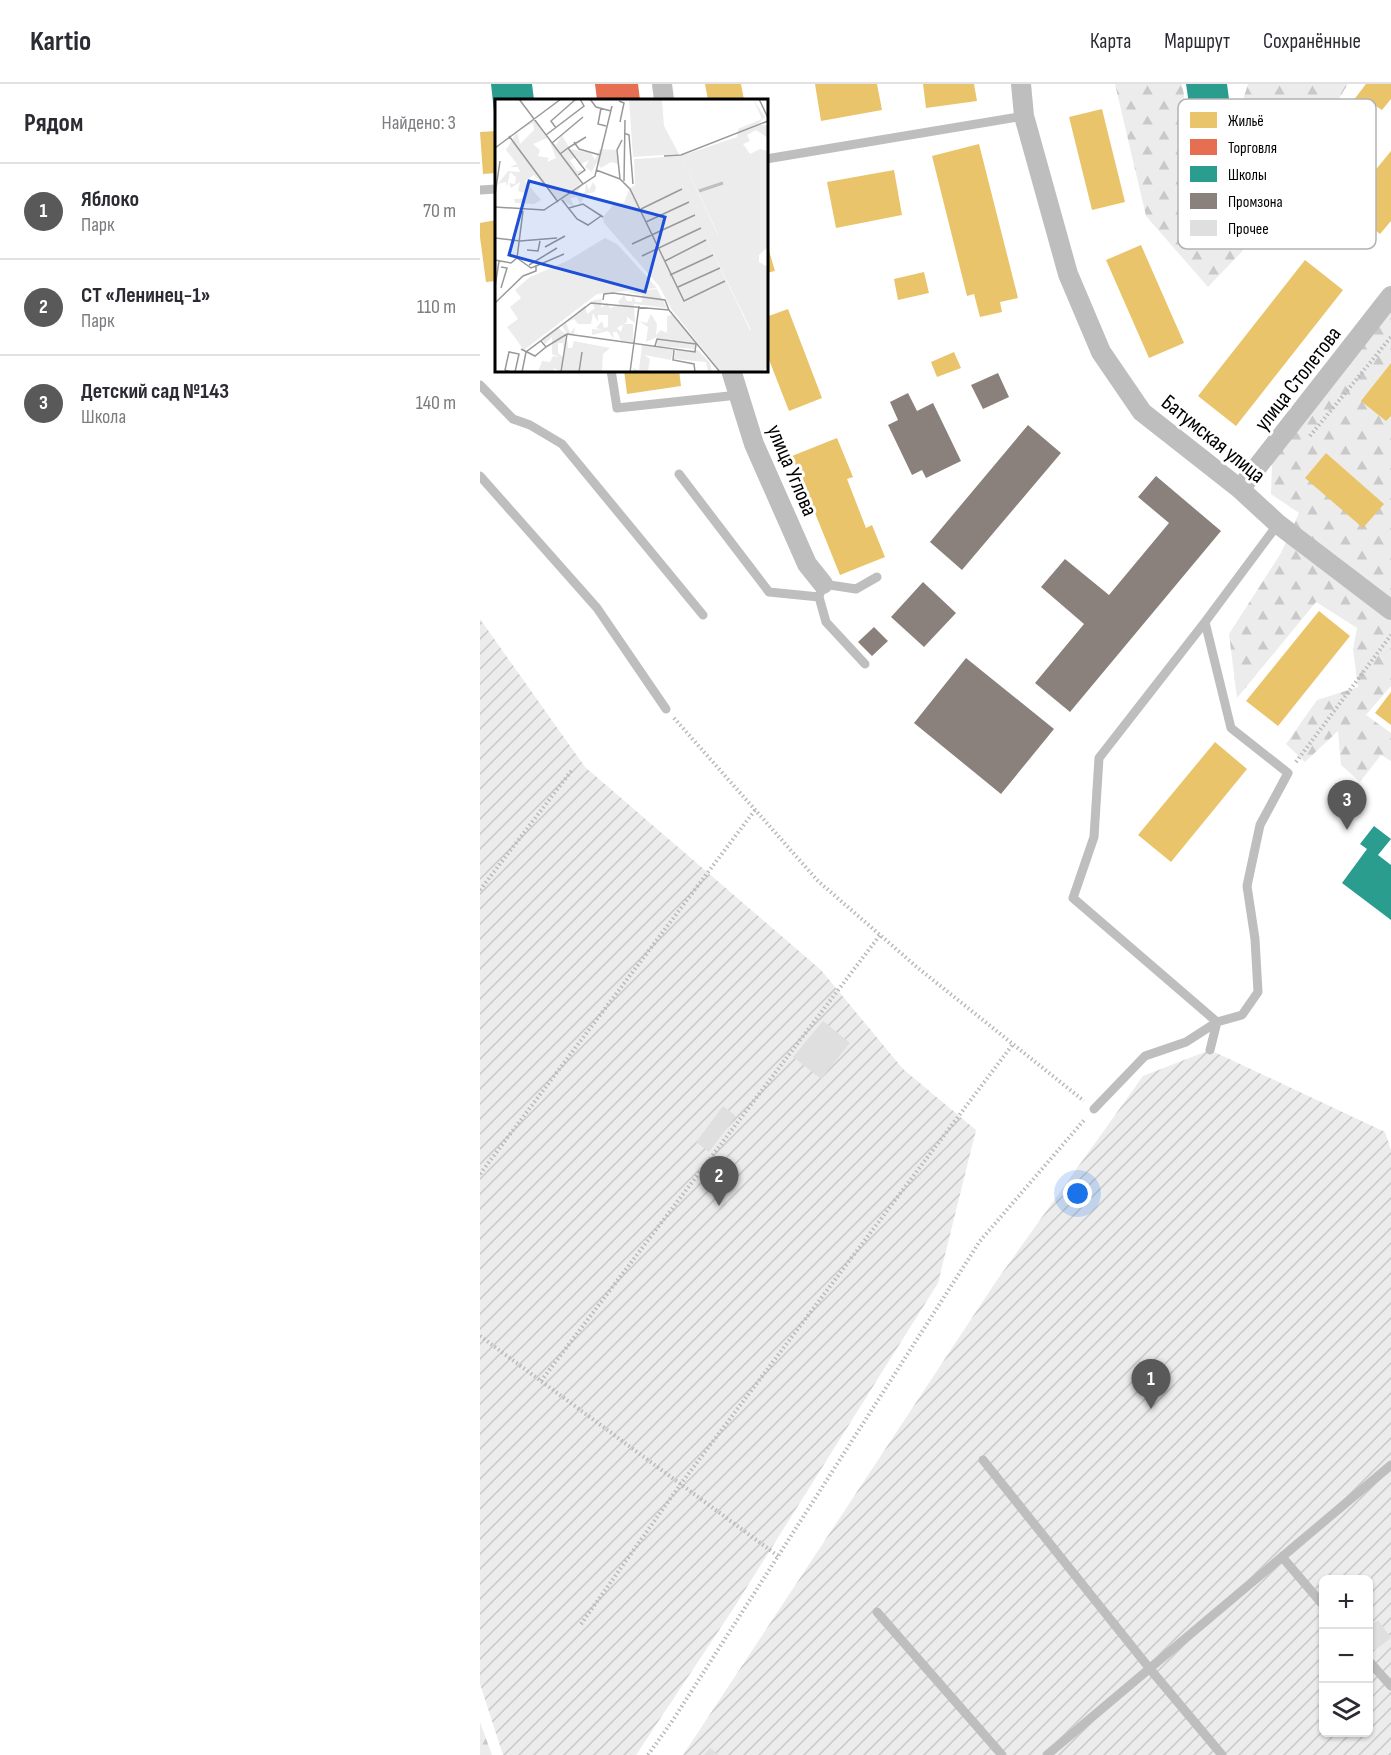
<!DOCTYPE html>
<html lang="ru">
<head>
<meta charset="utf-8">
<style>
	:root { --surface:#fff; --page:#f2f2f3; --text:#2b2b33; --muted:#7c7c81; --line:#e1e1e2; --accent:#595959 }
	body { margin:0; font-family:"Sofia Sans Condensed",sans-serif; background:var(--page); color:var(--text) }
	.controls { position:absolute; right:18px; bottom:18px; display:grid; overflow:hidden; border-radius:9px; box-shadow:0 2px 4px #0004 }
	.controls button { width:54px; height:54px; display:grid; place-items:center; padding:0; border:0; border-bottom:2px solid var(--line); background:var(--surface); color:var(--text); font:30px sans-serif }
	.you { position:absolute; left:598px; top:1110px; width:21px; height:21px; margin:-15px; border:4px solid #fff; border-radius:50%; background:#1a73e8; box-shadow:0 0 0 9px #1a73e833 }
	.badge { display:grid; place-items:center; width:39px; height:39px; border-radius:50%; background:var(--accent); color:#fff; font-size:20px; font-weight:700 }
	.pin { position:absolute; translate:-50% -50px; filter:drop-shadow(0 2px 3px #0008) }
	.pin::after { content:''; position:absolute; top:32px; width:21px; height:18px; background:inherit; clip-path:polygon(0 0,100% 0,50% 100%) }
	.list { margin:0; padding:0; list-style:none }
	h2 { display:flex; justify-content:space-between; align-items:center; height:78px; margin:0; padding:0 24px; font-size:26px }
	h2 small { font-size:20px; font-weight:400; color:var(--muted) }
	.list li { display:grid; grid-template-columns:39px 1fr auto; gap:18px; align-items:center; box-sizing:border-box; height:96px; padding:0 24px; border-top:2px solid var(--line) }
	.list b { display:block; font-size:22px; white-space:nowrap }
	.list p { margin:0; font-size:20px; white-space:nowrap; color:var(--muted) }
	.list em { font-size:20px; font-style:normal; color:var(--muted) }
	.icon { flex:none; width:33px; height:33px; fill:none; stroke:currentColor; stroke-width:2; stroke-linecap:round; stroke-linejoin:round }
	.map { position:relative; flex:none; width:911px; height:1671px; overflow:hidden }
	header { display:flex; align-items:center; gap:36px; box-sizing:border-box; height:84px; padding:0 30px; background:var(--surface); border-bottom:2px solid var(--line) }
	header strong { font-size:28px }
	nav { display:flex; gap:33px; margin-inline-start:auto; font-size:21px }
	main { display:flex }
	aside { flex:1; background:var(--surface) }
	.map>svg:first-child { display:block }
	.forest { fill:url(#forest-firs) }
	.garden { fill:url(#garden-furrows); fill-rule:evenodd }
	.homes { fill:#e9c46a }
	.shops { fill:#e76f51 }
	.schools { fill:#2a9d8f }
	.industry { fill:#8a817c }
	.building { fill:#dfdfdf }
	.lines { fill:none; stroke-linecap:round; stroke-linejoin:round }
	.path { stroke:#b9b9b9; stroke-width:4; stroke-dasharray:1.5 3; stroke-linecap:butt }
	.service { stroke:#bebebe; stroke-width:9 }
	.minor { stroke:#bebebe; stroke-width:20 }
	.labels { text-anchor:middle; stroke-width:6; stroke-linejoin:round; paint-order:stroke }
	.street-label { font-size:22px; fill:#000; stroke:#fff }
	.inset-river { fill:none; stroke:#bfbfbf; stroke-width:3 }
	.inset-road { fill:none; stroke:#999; stroke-width:1.5 }
	.view { fill:#1d4ed8; fill-opacity:0.15; stroke:#1d4ed8; stroke-width:3 }
	.inset-edge { fill:none; stroke:#000; stroke-width:3 }
	.key { fill:#fff; stroke:#b2b2b2; stroke-width:1.5 }
	.key-label { font-size:16px; fill:#000 }
</style>
</head>
<body>
<header>
<strong>Kartio</strong>
<nav><a>Карта</a><a>Маршрут</a><a>Сохранённые</a></nav>
</header>
<main>
<aside>
<h2>Рядом<small>Найдено: 3</small></h2>
<ul class="list">
<li><span class="badge">1</span><div><b>Яблоко</b><p>Парк</p></div><em>70 m</em></li>
<li><span class="badge">2</span><div><b>СТ «Ленинец-1»</b><p>Парк</p></div><em>110 m</em></li>
<li><span class="badge">3</span><div><b>Детский сад №143</b><p>Школа</p></div><em>140 m</em></li>
</ul>
</aside>
<div class="map">
<svg width="911" height="1671" viewBox="0 0 911 1671">
	<defs>
		<pattern id="forest-firs" width="22" height="20" patternUnits="userSpaceOnUse" patternTransform="scale(1.5)"><rect width="22" height="20" fill="#ececec"/><path d="M5 1l3.5 6h-7zM16 11l3.5 6h-7z" fill="#c9c9c9"/></pattern>
		<pattern id="garden-furrows" width="10" height="10" patternUnits="userSpaceOnUse" patternTransform="scale(1.5)"><rect width="10" height="10" fill="#ececec"/><path d="M-1 1l2-2M0 10L10 0M9 11l2-2" fill="none" stroke="#c9c9c9"/></pattern>
	</defs>
	<rect width="100%" height="100%" fill="#fff"/>
	<path class="forest" d="M635 0H702L707 29 761 22 768 0H868L801 108 821 127 790 138 728 203 666 132Z
		M911 227V602L886 631 911 649V677L901 671 880 698 861 681 858 647 825 678 806 660 837 616 878 603 873 565 877 544 836 518 757 614 749 550 801 469 819 429 791 410 792 379Z
		M0 1638 12 1671H0Z"/>
	<path class="garden" d="M0 535 105 683 341 886 423 985 496 1046 458 1199 255 1522 156 1671H23L0 1600Z
		M730 966 905 1048 911 1066V1671H203L517 1196 663 992ZM844 1496H888V1648H844Z"/>
	<path class="homes" d="M225 0H261L264 16H228Z
		M335 0H397L402 26 341 37Z
		M443 0H494L497 17 446 24Z
		M886 0H911V15L902 26 894 21 824 111 809 100Z
		M622 25 645 118 612 126 589 33Z
		M16 47V89L3 90 0 48Z
		M499 60 538 214 520 218 522 228 500 233 494 210 487 212 452 72Z
		M911 67V137L900 150 866 122Z
		M414 86 422 131 356 144 347 98Z
		M16 136V197L6 198 0 153V139Z
		M286 157 295 187 286 189Z
		M661 161 704 259 669 274 626 176Z
		M825 176 863 206 756 342 718 312Z
		M444 188 449 209 418 216 414 195Z
		M308 225 342 314 309 327 286 268V233Z
		M474 268 481 284 457 293 451 278Z
		M911 279V332L906 337 881 317Z
		M144 286H199L201 302 147 310Z
		M357 354 373 393 367 395 386 444 392 441 405 473 360 491 312 372Z
		M846 369 904 420 883 444 825 394Z
		M839 527 870 552 798 642 766 617Z
		M911 608V641L895 629Z
		M735 658 767 685 691 778 658 751Z"/>
	<path class="shops" d="M115 0H158L160 16H117Z"/>
	<path class="schools" d="M11 0H52L54 16H16V28H14Z
		M706 0H747L749 15 709 20Z
		M894 742 911 755 898 771 911 781V836L862 799 887 765 880 760Z"/>
	<path class="industry" d="M518 289 529 313 503 325 491 301Z
		M428 309 437 327 453 319 481 377 446 394 442 386 432 391 408 341 418 336 410 318Z
		M548 341 581 369 482 486 450 458Z
		M676 392 741 447 590 628 555 599 604 540 561 503 585 475 629 511 689 439 658 413Z
		M443 498 476 529 444 563 411 533Z
		M394 543 408 557 392 572 378 558Z
		M486 574 574 645 521 710 434 639Z"/>
	<path class="building" d="M343 937 370 959 341 995 313 973Z
		M243 1022 256 1032 229 1068 216 1058Z
		M898 1536 911 1554 895 1566 888 1557V1544Z
		M230 1664 239 1671H224Z"/>
	<g class="lines">
		<path class="path" d="M830 352 911 253
			M194 634 338 797 438 884 604 1017
			M816 678 911 551
			M0 806 92 686
			M0 1090 275 726
			M0 1252 298 1472
			M61 1297 400 851
			M101 1540 200 1401 533 960
			M168 1671 193 1636 500 1157 605 1035"/>
		<path class="service" d="M286 75 544 32
			M0 106 16 105
			M131 286 137 324 258 311
			M0 301 33 335 50 341 82 360 223 531
			M199 390 289 508 339 513
			M0 392 117 524 186 625
			M385 580 346 538 339 513 343 500 376 505 397 493
			M737 938 593 814 614 753 619 674 725 538 798 440
			M730 966 737 938
			M614 1025 665 972 706 958 737 938 762 931 778 908 775 855 767 802 780 741 808 689 751 644 725 538
			M503 1376 670 1585 742 1671
			M803 1474 844 1522
			M397 1528 522 1671
			M888 1576 911 1602
			M567 1671 911 1381"/>
		<path class="minor" d="M182 0 184 16
			M541 0 544 32 588 190 621 268 662 328 760 405 798 440 911 526
			M251 286 274 360 327 480 343 500
			M760 405 911 212"/>
	</g>
	<g class="labels">
		<g class="street-label">
			<text transform="translate(817 294) rotate(-52)" y="8">улица Столетова</text>
			<text transform="translate(734 354) rotate(39)" y="8">Батумская улица</text>
			<text transform="translate(313 386) rotate(67)" y="8">улица Углова</text>
		</g>
	</g>
	<g transform="translate(15 15)">
		<rect width="273" height="273" fill="#fff"/>
		<path d="M258 0 270 18 262 26H273V39L261 31 252 36 255 42 248 45 255 55 265 50 273 52V148L264 156V163L273 168V226L256 231 212 141 223 135 186 57 242 38 243 30 267 20ZM39 21 52 39 38 45 45 51 43 57 54 59 52 63 61 59 54 41 61 46 67 36 75 50 96 54 100 61 105 50 121 51 123 65 116 63 106 69 102 63 94 78 97 73 90 68 94 61 84 66 82 58 75 61 82 72 89 71 81 76 87 87 82 93 84 97 90 93 91 83 94 91 98 83 101 88 100 93 91 95 85 105 82 98 75 99 80 108 62 100 39 76 30 82 46 101 39 105 20 104 19 100 31 99 32 95 23 92 25 83 16 89 14 84 20 85 21 78 15 73 12 88 11 83 3 85 13 72 25 73 23 68H15L22 65 11 51 22 33 25 45 39 31 38 24 23 32ZM162 190 172 209 139 205 140 224 132 218V223L122 229 126 233 128 225H138V243L126 242 122 233H118L119 240 113 232 97 236V230L108 231 101 229 107 222 109 229 113 228V216H103V223L98 214 96 225H83L79 220 71 224 75 234 80 228 79 236 72 235 67 227 90 206 92 215 100 209 96 203 99 201 107 200 106 209 112 204 115 209 124 206 129 211 123 203 129 196 132 202H137L138 197 141 203H147V196L131 193ZM156 215 162 225 161 236 166 231 172 234V217L177 216 200 242V250L162 247V238L151 243 153 228 144 222 152 224ZM62 228 71 235 68 252V244H63V254L68 258 66 273 59 269 58 273H43L47 262 55 263 58 257 64 258 57 255V238L50 245 47 239ZM72 237 73 249H77L79 242 115 249 108 255 107 273H67ZM147 246 178 251 176 261 149 256 155 260 153 272 140 273 137 269 144 271ZM181 251H203L215 264 217 273H209L213 272 211 263 179 260Z" fill="#ececec"/>
		<path d="M134 0H167L169 27 184 55 138 58ZM186 57 223 136 212 141 255 231 273 226V269L263 273H226L177 211 164 187 109 124 108 118 119 105 129 104 134 90 140 86 139 60ZM110 139 122 145 162 189 102 195 29 251 12 228 23 220 15 208 26 199 20 191 35 178 72 162Z" fill="#ececec"/>
		<path class="inset-river" d="M204 92 228 84"/>
		<path class="inset-road" d="M24 0 88 85M95 0 101 8 116 12M264 0 273 19M124 2 129 4 125 23M106 9 103 25 111 27M61 29 56 22 81 0M129 34 134 36 138 85M51 36 89 7 85 0M14 37 63 103M79 43 84 50 105 56M57 44 88 18M0 49 66 0M73 49 91 38M65 55 73 49 90 71 83 76M169 57 186 56 273 22M101 71 125 80 135 90 189 202 230 182M125 80 122 51 127 41M129 82 130 21M0 96 5 62M67 101 82 120 93 126 106 117M0 108 49 111 100 77 117 7M74 109 88 105 108 118M146 110 187 90M151 123 194 103M0 139 25 142 62 139M137 145 200 116M50 148 70 137M32 151 43 152 45 142M147 157 206 129M22 159 28 112M0 161 16 164 22 159 36 169 41 167M170 162 211 141M34 166 62 149M6 168 12 169 6 189M175 176 218 156M0 188 4 162M183 188 225 169M108 201 109 195 118 194 170 201 174 211 225 273M0 204 28 177 41 172V167L69 155M72 235 200 253 201 245M46 242 51 248 72 235M160 247 162 240 201 245M26 250 40 257 51 248M179 251 178 261 199 265 200 273M16 273 10 271 14 253 24 255 20 273M27 273 31 253 96 204 174 211M66 273 72 235M84 273 87 253M135 273 144 207"/>
		<path class="view" d="M34 82 170 118 150 193 14 156Z"/>
		<rect width="273" height="273" class="inset-edge"/>
	</g>
	<rect x="698" y="15" width="198" height="150" rx="9" class="key"/>
	<rect x="710" y="28" width="27" height="16" fill="#e9c46a"/>
	<rect x="710" y="55" width="27" height="16" fill="#e76f51"/>
	<rect x="710" y="82" width="27" height="16" fill="#2a9d8f"/>
	<rect x="710" y="109" width="27" height="16" fill="#8a817c"/>
	<rect x="710" y="136" width="27" height="16" fill="#dfdfdf"/>
	<g class="key-label">
		<text x="748" y="42">Жильё</text>
		<text x="748" y="69">Торговля</text>
		<text x="748" y="96">Школы</text>
		<text x="748" y="123">Промзона</text>
		<text x="748" y="150">Прочее</text>
	</g>
</svg>
<div class="controls">
<button>+</button>
<button>−</button>
<button><svg class="icon" aria-label="layers" viewBox="0 0 24 24"><path d="M12 4l9 5-9 5-9-5zM3 14l9 5 9-5"/></svg></button>
</div>
<div class="you"></div>
<div class="pin badge" style="left:671px;top:1325px">1</div>
<div class="pin badge" style="left:239px;top:1122px">2</div>
<div class="pin badge" style="left:867px;top:746px">3</div>
</div>
</main>
</body>
</html>
